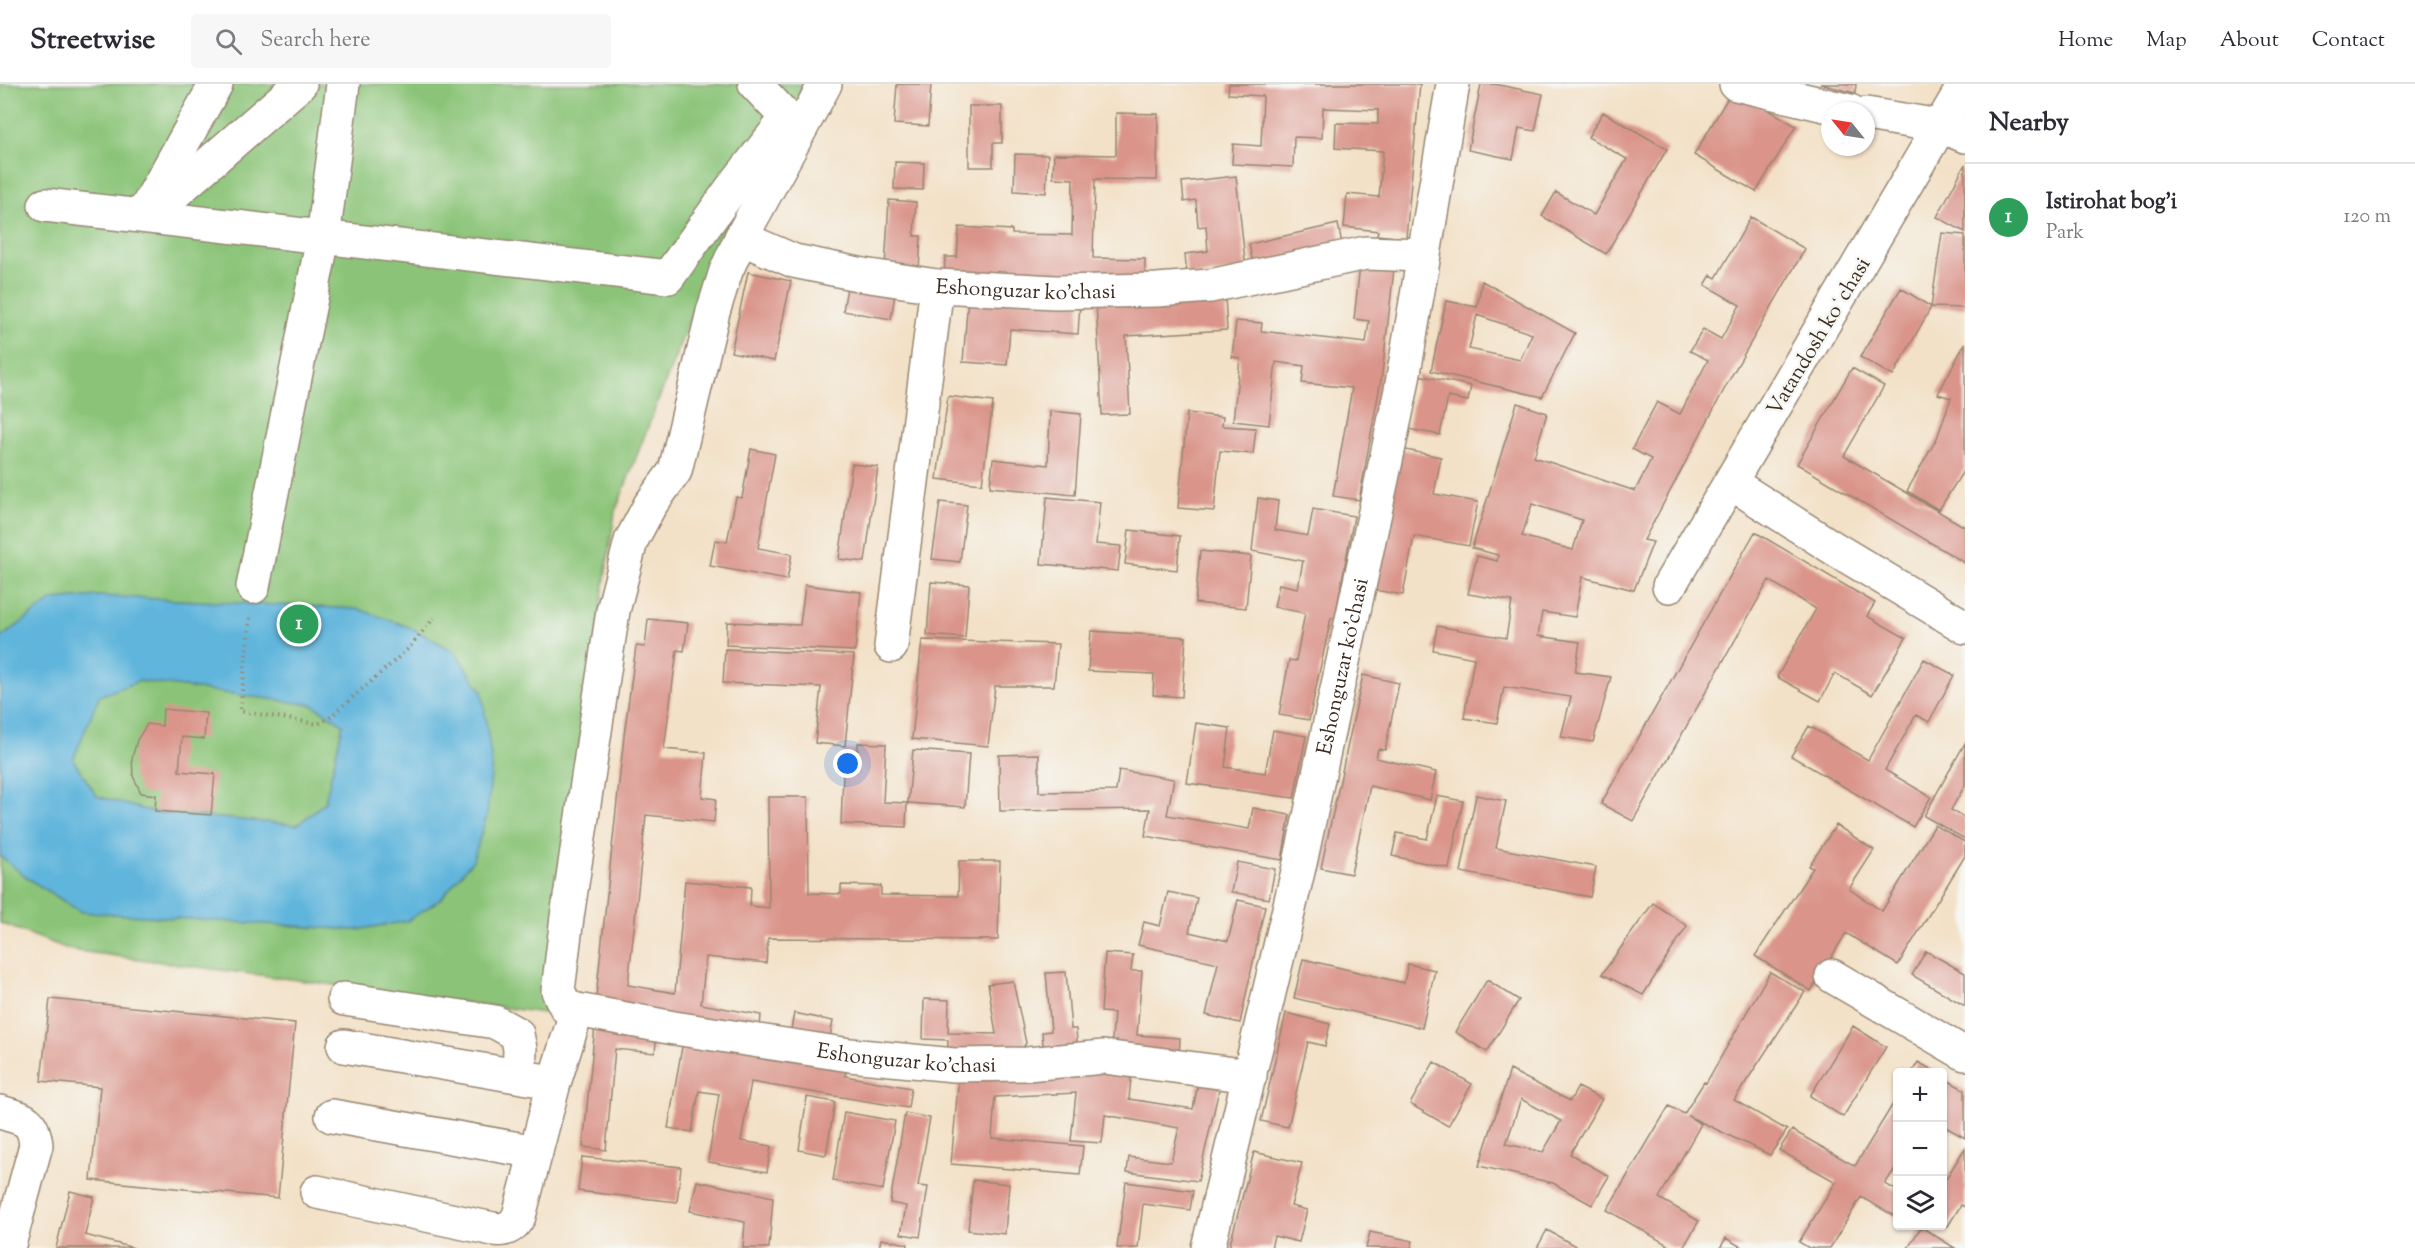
<!DOCTYPE html>
<html lang="en">
<head>
<meta charset="utf-8">
<style>
	:root { --surface:#fff; --page:#f7f7f7; --text:#2b2b33; --muted:#7c7c81; --line:#e1e1e2; --accent:#0f766e }
	body { margin:0; font-family:"Sorts Mill Goudy",serif; background:var(--page); color:var(--text) }
	.controls { position:absolute; right:18px; bottom:18px; display:grid; overflow:hidden; border-radius:6px; box-shadow:0 2px 4px #0004 }
	.controls button { width:54px; height:54px; display:grid; place-items:center; padding:0; border:0; border-bottom:2px solid var(--line); background:var(--surface); color:var(--text); font:30px sans-serif }
	.compass { position:absolute; left:1821px; top:18px; width:54px; height:54px; border-radius:50%; background:var(--surface); box-shadow:0 2px 4px #0004; rotate:300deg }
	.you { position:absolute; left:848px; top:680px; width:21px; height:21px; margin:-15px; border:4px solid #fff; border-radius:50%; background:#1a73e8; box-shadow:0 0 0 9px #1a73e833 }
	.badge { display:grid; place-items:center; width:39px; height:39px; border-radius:50%; background:var(--accent); color:#fff; font-size:20px; font-weight:700 }
	.pin { position:absolute; translate:-50% -50%; border:3px solid #fff; box-shadow:0 2px 6px #0006 }
	.list { margin:0; padding:0; list-style:none }
	h2 { display:flex; justify-content:space-between; align-items:center; height:78px; margin:0; padding:0 24px; font-size:26px }
	h2 small { font-size:20px; font-weight:400; color:var(--muted) }
	.list li { display:grid; grid-template-columns:39px 1fr auto; gap:18px; align-items:center; box-sizing:border-box; height:108px; padding:0 24px; border-top:2px solid var(--line) }
	.list b { display:block; font-size:22px; white-space:nowrap }
	.list p { margin:0; font-size:20px; white-space:nowrap; color:var(--muted) }
	.list em { font-size:20px; font-style:normal; color:var(--muted) }
	.icon { flex:none; width:33px; height:33px; fill:none; stroke:currentColor; stroke-width:2; stroke-linecap:round; stroke-linejoin:round }
	.map { position:relative; flex:none; width:1965px; height:1164px; overflow:hidden }
	header { display:flex; align-items:center; gap:36px; box-sizing:border-box; height:84px; padding:0 30px; background:var(--surface); border-bottom:2px solid var(--line) }
	header strong { font-size:28px }
	nav { display:flex; gap:33px; margin-inline-start:auto; font-size:21px }
	.search { width:420px; height:54px; background:var(--page); display:flex; align-items:center; gap:15px; box-sizing:border-box; padding:0 21px; border-radius:6px; color:var(--muted); font-size:22px }
	main { display:flex }
	aside { flex:1; background:var(--surface) }
	.map>svg:first-child { display:block }
	.green { fill:#8bc478; stroke:#63774b; stroke-width:1.5 }
	.water { fill:#60b5dc; stroke:#4e707d; stroke-width:1.5; fill-rule:evenodd }
	.building { fill:#da948a; fill-rule:evenodd }
	.lines { fill:none; stroke-linecap:round; stroke-linejoin:round }
	.minor-casing { stroke:#978672; stroke-width:36 }
	.path { stroke:#978672; stroke-width:4; stroke-dasharray:1.5 4.5; stroke-linecap:butt }
	.minor { stroke:#fff; stroke-width:33 }
	.labels { text-anchor:middle; stroke-width:5; stroke-linejoin:round; paint-order:stroke }
	.street-label { font-size:21px; fill:#3b2a1e; stroke:#f6f6f2 }
</style>
</head>
<body>
<header>
<strong>Streetwise</strong>
<div class="search"><svg class="icon" aria-label="search" viewBox="0 0 24 24"><circle cx="10" cy="10" r="6"/><path d="M15 15l6 6"/></svg>Search here</div>
<nav><a>Home</a><a>Map</a><a>About</a><a>Contact</a></nav>
</header>
<main>
<div class="map">
<svg width="1965" height="1164" viewBox="0 0 1965 1164">
	<rect width="100%" height="100%" fill="#f6f6f2"/>
	<filter id="ink" filterUnits="userSpaceOnUse"><feTurbulence type="fractalNoise" baseFrequency=".0167" numOctaves="2"/><feDisplacementMap in="SourceGraphic" scale="12" xChannelSelector="R" yChannelSelector="G"/><feConvolveMatrix kernelMatrix="1 2 1 2 8 2 1 2 1" color-interpolation-filters="sRGB"/></filter>
	<filter id="wash" filterUnits="userSpaceOnUse"><feTurbulence type="fractalNoise" baseFrequency=".008" numOctaves="4" result="noise"/><feDisplacementMap in="SourceGraphic" scale="24" xChannelSelector="R" yChannelSelector="G"/><feGaussianBlur stdDeviation="1.35" result="paint"/><feColorMatrix in="noise" values="0 0 0 0 0 0 0 0 0 0 0 0 0 0 0 0 0 1.4 0 .05"/><feComposite in="paint" operator="in"/></filter>
	<g filter="url(#wash)">
		<rect width="100%" height="100%" fill="#f3e1c7"/>
		<path class="green" d="M0 0H811L716 167 615 428 581 652 544 929 71 866 0 839Z"/>
		<path class="water" d="M98 512 358 525 412 544 455 568 482 607 492 680 487 731 473 776 441 815 407 837 356 846 81 828 30 796 0 772V554L53 516ZM139 597 313 621 343 640 325 718 297 741 152 728 97 712 73 676 99 612Z"/>
		<g id="blocks">
			<path class="building" d="M897 0H931L928 42 894 40Z
				M1229 0H1420L1406 154 1377 151 1378 147 1344 143 1347 110 1379 113 1383 67 1335 64 1336 39 1378 40V26L1323 24 1322 54 1294 53 1293 83 1232 80 1233 60 1261 62 1263 12 1228 10Z
				M1481 0H1494L1543 10 1535 47 1519 44 1513 75 1468 66Z
				M1820 0H1856L1855 9Z
				M1733 5 1796 42 1756 108 1694 71Z
				M969 22H1002V59H993V83H969Z
				M1603 28 1667 65 1606 170 1542 132 1556 108 1594 131 1627 75 1588 53Z
				M1116 29 1158 30 1157 96 1095 95 1093 174 1145 175V199L944 193 945 173H957L959 143 1012 146V150L1072 151 1073 95 1053 94 1054 70 1116 71Z
				M1015 70 1048 71 1046 109 1014 107Z
				M895 78 924 79 923 106 894 105Z
				M1965 80V148L1937 133Z
				M1236 92 1246 186 1187 192 1185 170 1208 167 1206 142 1198 143 1196 116 1184 118 1182 98Z
				M889 116 916 118 914 152H921L919 186 885 184Z
				M1751 133 1805 165 1733 289 1644 456 1653 458 1634 506 1582 493 1575 533 1542 528 1538 552 1580 558 1575 588 1611 593 1593 658 1561 653 1571 613 1504 603 1497 639 1464 634 1474 574 1433 566 1437 542 1506 554 1512 517 1468 510 1477 472 1497 477 1498 471 1472 464 1517 319 1547 329 1534 373 1635 407 1651 375 1632 365 1657 318 1680 330 1708 276 1690 267 1703 245 1721 255 1740 221 1705 201 1711 191 1716 194ZM1532 420 1582 436 1573 466 1522 452Z
				M1338 140 1343 165 1254 185 1249 160Z
				M1942 149 1965 151V224L1931 223Z
				M1360 181 1394 185 1382 290 1359 416 1333 412 1352 304 1302 299 1304 282 1276 278 1269 341 1233 337 1240 274 1232 273 1236 237 1262 239 1261 247 1366 259 1369 237 1354 235Z
				M748 188 791 197 774 277 731 268Z
				M1482 197 1575 249 1542 313 1431 287 1446 217 1477 223ZM1477 231 1532 250 1520 276 1469 265Z
				M847 203 895 210 891 235 843 227Z
				M1901 204 1931 223 1893 292 1860 273Z
				M1225 212 1227 246 1126 252 1130 330 1102 331 1096 218Z
				M968 213 1080 220 1078 250 1010 245 1007 281 963 278Z
				M1965 259V384L1939 426 1907 407 1937 354 1951 314 1938 310Z
				M1852 284 1884 302 1844 372 1965 443V479L1797 380Z
				M1418 291 1471 302 1468 317 1448 313 1440 351 1408 345Z
				M948 312 993 318 982 400 937 395Z
				M1050 327 1081 330 1075 411 990 403 993 375 1048 381Z
				M1187 329 1223 333 1222 342 1256 344 1253 370 1220 367 1214 427 1178 424Z
				M751 365 775 370 758 464 792 470 787 496 710 482 715 456 727 458 736 413 742 414Z
				M1401 365 1441 373 1434 410 1478 418 1469 462 1414 452 1403 511 1374 506Z
				M852 380 878 383 865 478 839 475Z
				M1047 413 1100 418 1096 460 1121 462 1118 487 1041 480Z
				M1258 414 1278 417 1275 446 1308 452 1313 425 1354 432 1335 534H1331L1309 636 1279 631 1289 576 1296 577 1305 529 1274 523 1279 500 1298 504 1303 477 1252 467Z
				M940 418 967 421 960 478 932 475Z
				M1129 446 1180 452 1177 486 1125 480Z
				M1755 448 1875 519 1867 532 1906 554 1872 611 1835 589 1820 617 1777 593 1816 525 1769 496 1633 737 1601 720Z
				M1200 467 1251 472 1246 524 1195 519Z
				M931 498 969 501 965 554 927 551Z
				M805 501 861 508 855 567 726 561 727 538 800 541Z
				M648 535 688 539 684 567 677 566 664 665 706 669 702 713 716 715 714 738 646 731 628 901 675 909 685 797 751 803 750 822 769 824 768 713H808L809 809 841 810V801L881 802V811L958 812 959 777H1000L998 856 768 854 766 879 706 873 701 920 761 931 759 955 595 922 624 652 636 562 645 563Z
				M1091 547 1186 553 1182 613 1153 611 1154 590 1088 587Z
				M922 556 1058 560 1054 602H995L988 662 912 655Z
				M725 565 854 571 845 662 815 659 821 603 723 599Z
				M1924 575 1954 591 1929 638 1916 631 1885 686 1931 713 1913 743 1791 672 1809 642 1868 676Z
				M1363 591 1399 599 1385 666 1378 665 1376 674 1436 688 1430 716 1370 702 1351 790 1321 784Z
				M163 625 206 629 204 655 182 653 179 687 215 690 211 731 155 727 156 711 141 709 133 692 132 674 137 656 147 640 162 642Z
				M1196 639 1230 644 1225 683 1265 689 1273 646 1306 652 1294 714 1187 699Z
				M858 659 886 660 883 718 907 719 906 743 841 740 844 666H858Z
				M1965 659V701L1951 726 1965 734V755L1924 732Z
				M913 666 969 670 965 723 908 719Z
				M1039 670V708L1116 707 1119 686 1174 695 1167 731 1249 745 1253 724 1290 731 1282 776 1145 752 1150 725 1000 727 999 671Z
				M1476 711 1506 717 1496 764 1596 783 1590 813 1461 788Z
				M1437 712 1463 717 1449 784 1392 772 1397 749 1427 755Z
				M1836 741 1874 766 1849 805 1882 827 1935 741 1965 758V772L1898 881 1846 849 1811 907 1755 872 1813 784 1809 782Z
				M1237 778 1275 785 1269 815 1231 808Z
				M1168 808 1197 814 1189 848 1228 857 1238 816 1265 822 1240 939 1206 931 1218 879 1138 861 1144 838 1160 842Z
				M1653 819 1687 842 1643 911 1602 890Z
				M1926 867 1965 889V922L1912 891Z
				M1105 869 1133 871 1131 887H1142L1137 951 1180 954 1179 973 1111 968 1114 929 1101 928Z
				M1303 875 1404 899 1408 880 1435 886 1422 944 1294 914Z
				M1066 888 1071 945H1076L1078 970 1044 974 1042 948 1051 947 1046 889Z
				M1770 888 1805 908 1734 1016 1787 1046 1770 1071 1688 1032 1701 1040 1659 1114 1699 1137 1683 1164H1673L1607 1126 1669 1022 1684 1030 1704 998 1706 999Z
				M1487 896 1519 916 1487 968 1455 948Z
				M1013 897 1026 959 1015 977 947 975 948 956 923 955 924 915 949 916 948 949 996 950 988 900Z
				M50 915 295 939 278 1114 91 1096 100 1003 41 997Z
				M794 929 833 937 828 964 789 957Z
				M1286 929 1330 940 1325 962 1308 958 1288 1043 1261 1037Z
				M595 942 657 947 655 969 615 965 606 1066 583 1063Z
				M1853 942 1886 963 1843 1033 1810 1012Z
				M684 951 848 977 845 992 911 1004 908 1024 751 998 741 1057 771 1062 767 1088 708 1078 719 1010 699 1007 692 1048 668 1044Z
				M1434 978 1472 1000 1448 1042 1410 1020Z
				M1918 978 1936 988H1912Z
				M1132 984 1129 1015 1193 1025 1199 994 1221 997 1198 1097 1127 1088 1129 1073 1171 1078 1179 1044 1105 1031 1102 1059 1071 1057 1076 1009 995 1013 992 1054 1083 1062 1080 1091 951 1080 959 990Z
				M1510 986 1570 1017 1578 1003 1602 1015 1570 1070 1609 1092 1592 1121 1553 1099 1479 1082ZM1521 1015 1561 1037 1543 1068 1506 1060Z
				M1942 993 1965 1006V1054L1942 1041Z
				M1898 1012V1080L1885 1100 1898 1107V1134L1861 1113 1830 1164H1809L1799 1158 1836 1098 1779 1066 1792 1046 1855 1082Z
				M807 1013 835 1018 826 1071 799 1066Z
				M844 1028 895 1037 883 1106 833 1097Z
				M905 1029 930 1034 918 1102 928 1103 920 1153 901 1150 906 1122 890 1119Z
				M1965 1064V1123L1961 1121 1948 1142 1942 1139V1101Z
				M1254 1068 1302 1079 1291 1122 1307 1126 1299 1158 1274 1152 1271 1164H1229Z
				M582 1073 681 1083 677 1118 578 1107Z
				M973 1096 1009 1100 1005 1150 968 1146Z
				M697 1097 773 1113 769 1164H743L745 1138 690 1127Z
				M1126 1098 1193 1107 1190 1126 1143 1120 1138 1164H1117Z
				M70 1107 94 1113 85 1151 134 1164H56Z
				M1921 1143 1955 1164H1908Z
				M1547 1146 1579 1164H1537Z
				M1370 1148 1413 1157 1411 1164H1366Z
				M1726 1154 1743 1164H1720Z
				M881 1155 908 1160 907 1164H879Z"/>
		</g>
	</g>
	<g filter="url(#ink)">
		<use href="#blocks" fill-opacity="0" stroke="#978672" stroke-width="1.5"/>
		<g class="lines">
			<defs>
				<g id="minor">
					<path id="s1" d="M825 0 741 154 726 187 713 228 675 387 650 421 631 457 613 527 567 833 558 907 566 923 577 926 674 944 850 971 954 981 1027 980 1104 973 1250 992"/>
					<path d="M1736 0 1850 27"/>
					<path d="M1866 30 1940 42 1965 52"/>
					<path d="M156 109 176 108 300 0"/>
					<path d="M45 121 668 193 732 104 787 34 755 0"/>
					<path d="M147 123 216 0"/>
					<path id="s2" d="M741 154 794 177 863 191 937 202 1056 208 1157 206 1210 202 1366 169 1423 171"/>
					<path d="M1731 399 1835 465 1965 543"/>
					<path d="M1669 502 1965 0"/>
					<path d="M253 503 323 154 343 0"/>
					<path d="M891 562 937 202"/>
					<path d="M1832 892 1965 970"/>
					<path d="M344 915 495 938 517 950 520 965 519 992"/>
					<path d="M344 962 540 996"/>
					<path d="M0 1028C23 1035 33 1034 36 1061L8 1164"/>
					<path d="M332 1032 536 1068"/>
					<path d="M317 1108 493 1145C506 1147 513 1143 519 1132L554 999 577 926"/>
					<path id="s3" d="M1208 1164 1300 779 1401 306 1453 0"/>
				</g>
			</defs>
			<use href="#minor" class="minor-casing"/>
			<path class="path" d="M250 534 240 627 318 640 329 634 408 565 434 534"/>
			<use href="#minor" class="minor"/>
		</g>
	</g>
	<g class="labels">
		<g class="street-label">
			<text dy="7" stroke="none"><textPath href="#s2" startOffset="292">Eshonguzar ko'chasi</textPath></text>
			<text transform="translate(1818 252) rotate(-59)" y="7">Vatandosh koʻchasi</text>
			<text dy="7" stroke="none"><textPath href="#s3" startOffset="597">Eshonguzar ko'chasi</textPath></text>
			<text dy="7" stroke="none"><textPath href="#s1" startOffset="1320">Eshonguzar ko'chasi</textPath></text>
		</g>
	</g>
</svg>
<div class="controls">
<button>+</button>
<button>−</button>
<button><svg class="icon" aria-label="layers" viewBox="0 0 24 24"><path d="M12 4l9 5-9 5-9-5zM3 14l9 5 9-5"/></svg></button>
</div>
<svg class="compass" viewBox="-18 -18 36 36"><path d="M0-13l5 13h-10z" fill="#e53935"/><path d="M0 13l5-13h-10z" fill="#7c7c81"/></svg>
<div class="you"></div>
<div class="pin badge" style="left:299px;top:540px;background:#2e9e5b">1</div>
</div>
<aside>
<h2>Nearby<small></small></h2>
<ul class="list">
<li><span class="badge" style="background:#2e9e5b">1</span><div><b>Istirohat bog'i</b><p>Park</p></div><em>120 m</em></li>
</ul>
</aside>
</main>
</body>
</html>
